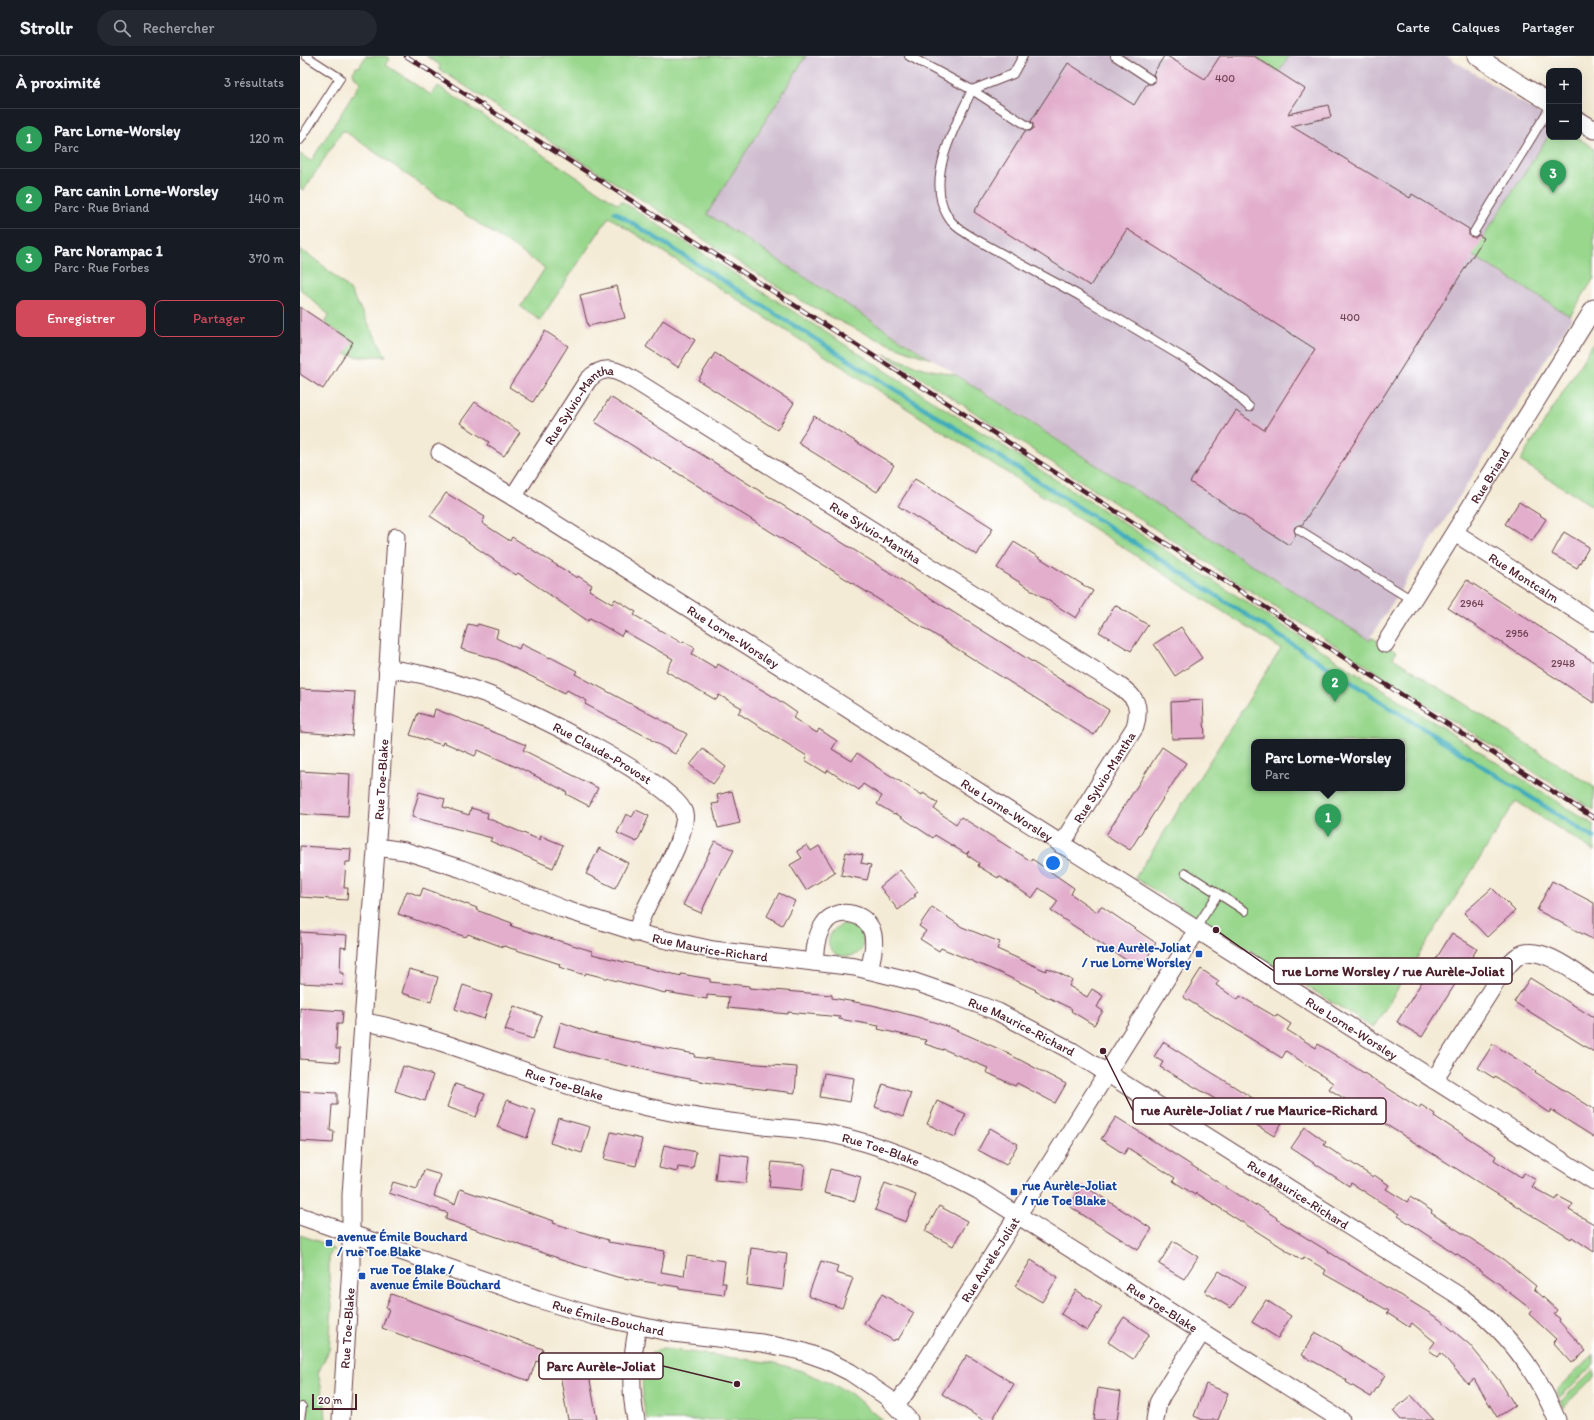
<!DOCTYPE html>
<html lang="fr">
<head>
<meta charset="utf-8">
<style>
	:root { --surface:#171b24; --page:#242831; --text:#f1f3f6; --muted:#9ea1a6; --line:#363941; --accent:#d1495b }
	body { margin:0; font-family:Itim,sans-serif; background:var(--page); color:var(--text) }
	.controls { position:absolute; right:12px; top:12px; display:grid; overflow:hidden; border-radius:8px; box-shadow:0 4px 16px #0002 }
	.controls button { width:36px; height:36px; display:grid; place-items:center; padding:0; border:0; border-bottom:1px solid var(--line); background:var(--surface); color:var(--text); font:20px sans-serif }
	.scale { position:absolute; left:12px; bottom:10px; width:45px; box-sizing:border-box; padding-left:4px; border:2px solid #4a1f2b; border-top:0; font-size:11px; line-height:14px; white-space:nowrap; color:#4a1f2b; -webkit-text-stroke:3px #fff; paint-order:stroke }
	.you { position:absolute; left:753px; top:807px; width:14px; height:14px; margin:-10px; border:3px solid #fff; border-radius:50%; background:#1a73e8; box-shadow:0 0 0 6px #1a73e833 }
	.badge { display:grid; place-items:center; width:26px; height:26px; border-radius:50%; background:var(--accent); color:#fff; font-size:13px; font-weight:700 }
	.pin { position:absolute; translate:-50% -33px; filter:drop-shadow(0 1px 2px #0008) }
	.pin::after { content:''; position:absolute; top:21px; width:14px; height:12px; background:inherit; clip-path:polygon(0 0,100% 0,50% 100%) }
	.popup { position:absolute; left:951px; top:683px; width:154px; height:52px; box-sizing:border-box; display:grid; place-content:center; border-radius:8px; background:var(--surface); filter:drop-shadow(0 1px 3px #0005); font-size:13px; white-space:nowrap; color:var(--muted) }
	.popup b { font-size:15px; color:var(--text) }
	.popup::after { content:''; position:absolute; left:50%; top:100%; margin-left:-8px; border:8px solid transparent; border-top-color:var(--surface) }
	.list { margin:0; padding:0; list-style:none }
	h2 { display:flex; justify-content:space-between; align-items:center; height:52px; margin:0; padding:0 16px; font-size:17px }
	h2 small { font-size:13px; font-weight:400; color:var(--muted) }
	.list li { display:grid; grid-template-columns:26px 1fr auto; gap:12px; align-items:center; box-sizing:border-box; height:60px; padding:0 16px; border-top:1px solid var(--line) }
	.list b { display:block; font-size:15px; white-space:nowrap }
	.list p { margin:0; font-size:13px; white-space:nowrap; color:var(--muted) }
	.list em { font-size:13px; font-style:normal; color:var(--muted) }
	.actions { display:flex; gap:8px; padding:12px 16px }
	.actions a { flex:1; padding:9px 0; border:1px solid var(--accent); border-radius:8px; text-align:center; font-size:14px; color:var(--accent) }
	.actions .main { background:var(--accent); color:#fff }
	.icon { flex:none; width:22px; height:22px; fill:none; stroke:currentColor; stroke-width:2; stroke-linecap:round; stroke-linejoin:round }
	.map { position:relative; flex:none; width:1294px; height:1364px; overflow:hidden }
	header { display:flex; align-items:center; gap:24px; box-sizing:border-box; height:56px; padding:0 20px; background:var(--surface); border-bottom:1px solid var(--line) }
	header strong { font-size:19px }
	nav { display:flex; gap:22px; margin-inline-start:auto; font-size:14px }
	.search { width:280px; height:36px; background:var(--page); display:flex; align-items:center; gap:10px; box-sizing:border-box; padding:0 14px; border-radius:22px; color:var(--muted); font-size:15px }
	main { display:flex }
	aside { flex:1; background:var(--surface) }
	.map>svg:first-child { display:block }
	.industrial { fill:#cfbdcf }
	.green { fill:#99d78d; stroke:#727b5c; fill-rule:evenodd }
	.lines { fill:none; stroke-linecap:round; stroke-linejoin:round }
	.stream { stroke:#3dabbb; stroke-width:4.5 }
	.building { fill:#e2aecc }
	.lane-casing { stroke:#643e45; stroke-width:10 }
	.street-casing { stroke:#643e45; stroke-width:19 }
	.lane { stroke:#fff; stroke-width:8 }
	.street { stroke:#fff; stroke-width:17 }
	.rail-casing { stroke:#4a1f2b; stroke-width:4.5 }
	.rail { stroke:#fff; stroke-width:3; stroke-dasharray:9; stroke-linecap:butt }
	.transit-dot { fill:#1a4fb4; stroke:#fff; stroke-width:1.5 }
	.labels { text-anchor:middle; stroke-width:3; stroke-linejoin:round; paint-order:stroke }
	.number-label { font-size:11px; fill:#704353 }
	.street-label { font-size:13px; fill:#4a1f2b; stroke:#fff }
	.transit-label { font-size:13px; font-weight:bold; fill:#164399; stroke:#fff; text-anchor:start }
	.leader { fill:none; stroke:#4a1f2b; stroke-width:1.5 }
	.callout-dot { fill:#4a1f2b; stroke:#fff; stroke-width:1.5 }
	.callout { fill:#fff; stroke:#4a1f2b; stroke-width:1.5 }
	.callout-label { font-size:14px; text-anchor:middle; font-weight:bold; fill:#4a1f2b }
</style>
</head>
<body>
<header>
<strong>Strollr</strong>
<div class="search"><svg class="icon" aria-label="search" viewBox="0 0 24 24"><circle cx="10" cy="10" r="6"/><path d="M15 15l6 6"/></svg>Rechercher</div>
<nav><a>Carte</a><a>Calques</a><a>Partager</a></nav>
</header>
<main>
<aside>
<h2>À proximité<small>3 résultats</small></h2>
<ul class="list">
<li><span class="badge" style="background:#2e9e5b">1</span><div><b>Parc Lorne-Worsley</b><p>Parc</p></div><em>120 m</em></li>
<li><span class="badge" style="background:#2e9e5b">2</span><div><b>Parc canin Lorne-Worsley</b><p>Parc · Rue Briand</p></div><em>140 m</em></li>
<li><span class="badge" style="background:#2e9e5b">3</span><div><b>Parc Norampac 1</b><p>Parc · Rue Forbes</p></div><em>370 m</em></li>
</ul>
<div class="actions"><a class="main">Enregistrer</a><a>Partager</a></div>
</aside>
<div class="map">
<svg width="1294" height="1364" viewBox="0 0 1294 1364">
	<rect width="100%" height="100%" fill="#fff"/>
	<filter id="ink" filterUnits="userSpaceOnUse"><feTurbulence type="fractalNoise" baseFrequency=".025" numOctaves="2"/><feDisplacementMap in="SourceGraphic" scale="8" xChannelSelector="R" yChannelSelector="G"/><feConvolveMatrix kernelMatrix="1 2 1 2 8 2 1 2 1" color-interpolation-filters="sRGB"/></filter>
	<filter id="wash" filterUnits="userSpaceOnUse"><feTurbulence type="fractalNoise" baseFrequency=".012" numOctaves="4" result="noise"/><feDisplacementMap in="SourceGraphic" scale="16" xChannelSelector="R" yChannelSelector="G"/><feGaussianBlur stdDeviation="0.9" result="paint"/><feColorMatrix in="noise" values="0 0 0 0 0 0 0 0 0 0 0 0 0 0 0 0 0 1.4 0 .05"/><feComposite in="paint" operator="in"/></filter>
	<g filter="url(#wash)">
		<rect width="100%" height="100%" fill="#f4ebd6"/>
		<path class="industrial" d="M506 0H1147L1249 64V81H1276L1294 92V222L1270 260 1272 262 1069 584 407 158Z"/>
		<path class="green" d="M66 0H86L90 3 86 9 131 39 138 30 318 148 321 145 1294 769V795L1216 745 1073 972 835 822 981 593 309 161 240 264 220 251 245 212 139 141 43 74 4 134 0 132V98L11 105 61 26 55 22 53 17 56 11H59ZM954 686H1102V732H954Z
			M126 0H506L407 158 631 303C540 275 460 220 380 168 299 117 219 65 139 13L140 9Z
			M954 0H989L979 16Z
			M1249 79V81H1276L1294 92V222L1270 260 1172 199Z
			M0 193 20 207 50 234 86 300 60 301 45 298 53 285 24 267 29 259 0 233Z
			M1294 286V451L1220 405Z
			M584 298 623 312 656 319 1069 584 1071 581 1096 596 1093 602 1294 731V754L1120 644Z
			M544 868C570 870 571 903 543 900 538 899 534 898 532 894 523 884 533 871 544 868Z
			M0 1179 26 1188 34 1194 30 1198 29 1204V1223L32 1250 29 1294 18 1317 25 1349 26 1364H0Z
			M364 1293 475 1307 502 1315 549 1336 582 1364H347L343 1346 342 1310H345C347 1299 353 1294 364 1293Z
			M1294 1298V1308L1259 1342 1256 1335Z
			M1294 1313V1321L1263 1351 1260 1346Z"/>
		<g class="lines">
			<path class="stream" d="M315 156 596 334 1294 782"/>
		</g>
		<g id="blocks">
			<path class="building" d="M864 0H867L905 23 920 0H954L1005 33 988 58 1028 49 1031 61 991 70 1110 142 1112 138 1169 173V178L1171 181H1176L1179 179 1184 182 1002 469H999L995 471 994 474 996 479 989 489 890 426 936 355 964 374 1015 293 827 173 790 230 674 156 725 75H730L733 73V68L731 65 768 7 834 49 847 28H852L855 26V21L853 18Z
				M317 230 325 262 288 270 280 239Z
				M0 251 53 286 23 333 0 318Z
				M363 264 395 284 378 311 346 291Z
				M245 275 268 290 233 346 209 331Z
				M415 297 494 347 477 374 398 324Z
				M310 341 809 654 794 679 352 401V402L295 366Z
				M175 346 220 376 204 400 187 389 189 386 160 367Z
				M514 360 594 409 577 436 498 387Z
				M615 423 693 472 677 499 598 450Z
				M146 437 185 461 182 467 210 485 212 481 277 522 278 520 292 529 289 534 312 548 315 543 336 556 334 559 382 587 383 585 395 592 392 598 416 612 418 608 474 641 497 657 493 662 517 677 519 673 537 685 532 693 552 705 557 697 575 709V710L622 739 623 737 638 747 634 753 656 768 661 761 731 805 732 803 774 832 771 838 797 856 801 850 856 887 840 913 751 855 758 845 739 832 732 842 699 820 698 822 678 810 679 807 667 799 669 795 666 798 635 779 633 782 595 757 594 758 577 748 582 740 563 728 559 734 528 714 526 717 505 704 507 700 438 657 442 652 419 639 416 644 366 615 373 603 324 575 321 580 290 562 288 565 218 517 216 519 165 484V483L130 460Z
				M1219 446 1246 463 1232 485 1205 468Z
				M1264 476 1289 491 1277 512 1252 498Z
				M714 486 793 535 776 562 697 512Z
				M1167 524 1294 606V647L1148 552Z
				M815 549 848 569 831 595 799 576Z
				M168 568 177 570 178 568 198 574 196 582 219 593 221 588 250 602V601L277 615 275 618 387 678 375 698 351 684V683L285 648 287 645 267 634 265 637 198 604 161 593Z
				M881 571 902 602 875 620 854 588Z
				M0 633 55 636 52 680 0 676Z
				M903 644 905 682 872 683 871 646Z
				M135 653 226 689 223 694 298 732 289 750 266 738 267 736 216 710V711L178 694 175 700 143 686 142 689 110 679 118 657 133 661Z
				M862 691 886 707 830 794 806 779Z
				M403 693 426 711 413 728 390 709Z
				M0 715 50 718 48 761 0 758Z
				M432 735 440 767 418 772 412 748 419 747 417 739Z
				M119 736 145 743 143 751 169 759 171 752 188 757 187 762 240 784 241 780 263 789 253 812 190 785 192 782 112 761Z
				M336 754 349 760 337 786 317 777 326 758 332 761Z
				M415 785 434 794 424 813 422 812 401 857 383 849Z
				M507 789 511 795 519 790 535 816 506 834 490 809 502 802 497 795Z
				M0 790 51 793 50 806H46L44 832H48L47 844 0 841Z
				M299 792 328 807 315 832 286 818Z
				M546 796 563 799 561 807 571 809 567 824 541 819Z
				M600 814 618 836 614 839 616 840 598 854 580 831Z
				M1252 825 1294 847V884L1237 854Z
				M123 832 177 852 176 854 212 867 211 870 292 895V898L381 920V918L410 923V926L449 930V932L532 939V942L572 949 618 961 649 971 699 993 766 1028 755 1047 717 1027 715 1030 686 1016 688 1012 643 993V994L625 988 626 984 578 973 579 970 539 963 540 961 488 956V958L428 952 429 941 407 939V943L366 936 365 937 286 917 285 919 259 911 260 908 204 890 203 891 168 878 166 881 98 858 107 835 120 840Z
				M1192 832 1215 855 1187 881 1164 857Z
				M479 837 495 845 482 869 467 860Z
				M632 851 662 871 700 886 697 893 746 915 747 912 755 915 772 924 769 930 787 941 792 933 803 940 797 951 803 955 794 969 771 955 772 953 735 935 736 934 698 916 641 892 639 895 620 883 626 875 619 870Z
				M0 876 47 879 46 892 41 891 40 917H44L43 929 0 927Z
				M1152 877 1177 893 1122 981 1097 966Z
				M109 913 138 921 131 946 102 937Z
				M901 913 919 925 916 929 938 944 940 940 976 961 977 959 991 968 987 974 1016 992 1018 988 1119 1052 1121 1049 1135 1058 1134 1060 1196 1100 1194 1104 1221 1121 1224 1117 1236 1124 1232 1131 1256 1144 1258 1140 1273 1148 1269 1154 1294 1168V1196L1272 1181 1271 1183 1213 1148 1029 1033 1033 1027 986 995 982 1002 883 941Z
				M1230 922 1294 962V996L1214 946Z
				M163 929 192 939 184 963 155 953Z
				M214 950 242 960 233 983 205 974Z
				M0 952 43 955 42 968H37L36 993H40L39 1006 0 1003Z
				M261 966 292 977 356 991 395 998 394 1001 445 1007 497 1011 495 1037 411 1027 358 1017 286 1000 254 990Z
				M863 986 967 1051 968 1049 986 1060 974 1080 907 1038 860 1011 863 1006 854 1001Z
				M1193 988 1236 1015 1235 1016 1294 1053V1081L1251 1054 1249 1057 1195 1020 1194 1022 1178 1012Z
				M103 1010 133 1019 125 1045 95 1035Z
				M524 1017 554 1022 550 1046 520 1041Z
				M155 1028 185 1038 176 1061 147 1051Z
				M583 1028 611 1037 603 1061 575 1051Z
				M0 1035 37 1037V1049H32L30 1075H34L33 1087 0 1085Z
				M207 1044 236 1055 227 1082 197 1071Z
				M637 1045 666 1058 655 1081 627 1068Z
				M816 1061 955 1150 956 1148 977 1162 976 1163 1050 1209 1099 1239V1238L1139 1263 1169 1288 1201 1327 1215 1350 1197 1361 1174 1323 1168 1328 1141 1297 1138 1301 1129 1294 1135 1286 1112 1267 1109 1271 1087 1257 1089 1255 1024 1218 1026 1214 1004 1201 1002 1204 896 1137 895 1139 873 1125 875 1122 828 1092 824 1098 801 1083Z
				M258 1062 290 1071 282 1097 250 1087Z
				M1005 1071 1026 1086 1024 1089 1073 1121 1074 1119 1089 1129 1086 1133 1107 1146 1110 1141 1132 1155 1131 1157 1204 1204 1236 1230 1234 1233 1257 1254 1254 1258 1260 1263 1259 1265 1286 1295 1272 1307 1253 1286 1256 1283 1229 1258 1232 1254 1202 1231V1230L1156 1197V1198L1098 1160 1099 1158 1051 1127 1049 1130 991 1092Z
				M690 1072 718 1088 706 1109 678 1094Z
				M311 1076 342 1083 336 1110 304 1103Z
				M364 1089 396 1096 393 1113 378 1111 377 1116 359 1112Z
				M418 1097 449 1101 446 1127 415 1124Z
				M472 1106 505 1109 502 1134 469 1131Z
				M530 1113 561 1121 555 1145 524 1137Z
				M124 1114 141 1119 134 1140 155 1148 160 1133 254 1165 253 1167 308 1184V1186L365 1195 361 1216 384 1220 387 1200 425 1205 422 1227H426L424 1239 379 1233V1231L317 1221 258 1203V1202L145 1163 148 1157 89 1137 93 1126 117 1133Z
				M585 1127 616 1139 606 1166 575 1154Z
				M783 1129 852 1173 838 1194 769 1150Z
				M639 1150 667 1165 653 1190 625 1175Z
				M873 1185 898 1201 884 1223 859 1208Z
				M451 1192 487 1197 483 1234 447 1229Z
				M731 1204 758 1221 742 1246 715 1230Z
				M521 1205 538 1210 536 1217 553 1222 542 1252 508 1240Z
				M919 1215 945 1231 931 1252 905 1236Z
				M776 1234 802 1251 787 1275 761 1258Z
				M91 1238 243 1293 238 1306 236 1305 229 1325 82 1272 89 1253 86 1252Z
				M582 1238 614 1257 598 1284 595 1283 594 1285 564 1267Z
				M966 1244 991 1260 978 1282 952 1266Z
				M824 1261 849 1278 833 1303 808 1286Z
				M1015 1276 1042 1291 1041 1293 1085 1319 1071 1341 1046 1326 1047 1324 1002 1299Z
				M667 1299 714 1328 692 1364H683L642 1338Z
				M287 1307 297 1364H268L259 1312Z
				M906 1328 928 1337 918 1364H903L894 1360Z
				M798 1332 821 1336 817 1364H794Z
				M1111 1339 1134 1364H1101L1093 1355Z"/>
		</g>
	</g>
	<g filter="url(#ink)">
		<use href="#blocks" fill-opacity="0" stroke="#643e45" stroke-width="1"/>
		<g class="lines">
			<defs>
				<path id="lane" d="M609 0 672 34 713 18 723 0
					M815 0 850 23
					M728 70 672 34C656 69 625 121 647 159 653 171 666 177 677 184L780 240 889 305 930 333 949 351
					M0 84 40 22 6 0
					M1174 176 1249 53
					M999 474 1112 544
					M886 817 945 855
					M897 874 901 864 918 838
					M0 1364 2 1351"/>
				<g id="street">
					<path d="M1176 0 1249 46"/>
					<path d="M1279 65 1294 74"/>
					<path id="s1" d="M140 397 213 441 1294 1125"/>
					<path id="s2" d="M213 441 288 324C305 306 319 315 337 326L818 629C836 641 841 649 835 671L761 789"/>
					<path id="s3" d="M1155 477 1294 566"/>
					<path id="s4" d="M1085 588 1294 252"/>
					<path id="s5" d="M87 613C121 616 152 626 184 637 217 649 377 727 384 757 389 777 354 834 345 854 341 861 339 869 336 877"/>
					<path id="s6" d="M76 791 105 795 162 813 263 853 349 880 413 894 555 911 612 925 659 941 698 956 772 995 1164 1243C1206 1274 1237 1315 1257 1364"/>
					<path d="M514 906C515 893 516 879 524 868 535 851 565 855 572 875 576 887 572 902 569 914"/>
					<path id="s7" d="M63 966C89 969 113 978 137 985 196 1004 253 1027 312 1042 359 1055 406 1064 454 1069 480 1072 506 1073 531 1078 583 1089 631 1109 678 1134L1041 1364"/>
					<path d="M1134 1024 1198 923C1204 915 1209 906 1218 900 1238 886 1276 917 1294 929"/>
					<path id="s8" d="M0 1160 238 1243 294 1260 373 1277 462 1287 501 1295 526 1304 550 1316 587 1341 609 1364"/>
					<path id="s9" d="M596 1350 614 1324 897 874"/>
					<path id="s10" d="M41 1364 51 1210V1139L68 896 78 770 96 481"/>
					<path d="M336 1364C329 1332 331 1302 338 1270"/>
					<path d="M855 1364 858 1347 862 1339 902 1276"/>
				</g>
			</defs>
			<use href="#lane" class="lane-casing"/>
			<use href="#street" class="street-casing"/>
			<use href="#lane" class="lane"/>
			<use href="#street" class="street"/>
			<defs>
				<path id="rail" d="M106 0 1294 762"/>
			</defs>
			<use href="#rail" class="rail-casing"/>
			<use href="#rail" class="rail"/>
		</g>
	</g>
	<g class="transit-dot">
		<rect x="895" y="894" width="8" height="8" rx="2"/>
		<rect x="710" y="1132" width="8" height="8" rx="2"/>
		<rect x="25" y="1183" width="8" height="8" rx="2"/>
		<rect x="58" y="1216" width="8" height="8" rx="2"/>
	</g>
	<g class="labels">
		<g class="number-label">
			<text x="925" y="26">400</text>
			<text x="1050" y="265">400</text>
			<text x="1172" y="551">2964</text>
			<text x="1217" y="581">2956</text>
			<text x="1263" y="611">2948</text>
		</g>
		<g class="street-label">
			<text dy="5" stroke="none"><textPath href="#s2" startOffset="116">Rue Sylvio-Mantha</textPath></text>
			<text dy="5" stroke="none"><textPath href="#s4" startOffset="198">Rue Briand</textPath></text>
			<text dy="5" stroke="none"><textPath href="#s2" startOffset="476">Rue Sylvio-Mantha</textPath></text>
			<text dy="5" stroke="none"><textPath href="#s3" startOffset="82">Rue Montcalm</textPath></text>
			<text dy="5" stroke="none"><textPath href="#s1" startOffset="346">Rue Lorne-Worsley</textPath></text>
			<text dy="5" stroke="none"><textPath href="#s5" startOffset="233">Rue Claude-Provost</textPath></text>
			<text transform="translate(804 721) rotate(-58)" y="5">Rue Sylvio-Mantha</text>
			<text dy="5" stroke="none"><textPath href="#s10" startOffset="642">Rue Toe-Blake</textPath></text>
			<text dy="5" stroke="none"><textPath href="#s1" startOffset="670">Rue Lorne-Worsley</textPath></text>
			<text dy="5" stroke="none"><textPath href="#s6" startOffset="350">Rue Maurice-Richard</textPath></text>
			<text dy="5" stroke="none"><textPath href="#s6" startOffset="674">Rue Maurice-Richard</textPath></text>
			<text dy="5" stroke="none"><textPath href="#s1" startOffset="1078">Rue Lorne-Worsley</textPath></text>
			<text dy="5" stroke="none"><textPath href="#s7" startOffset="211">Rue Toe-Blake</textPath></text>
			<text dy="5" stroke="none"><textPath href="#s7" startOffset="535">Rue Toe-Blake</textPath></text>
			<text dy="5" stroke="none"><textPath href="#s6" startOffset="998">Rue Maurice-Richard</textPath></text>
			<text dy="5" stroke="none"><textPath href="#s9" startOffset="174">Rue Aurèle-Joliat</textPath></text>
			<text dy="5" stroke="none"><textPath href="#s7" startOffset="859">Rue Toe-Blake</textPath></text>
			<text dy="5" stroke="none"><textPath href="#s8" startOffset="325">Rue Émile-Bouchard</textPath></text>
			<text dy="5" stroke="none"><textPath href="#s10" startOffset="92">Rue Toe-Blake</textPath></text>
		</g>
		<g class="transit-label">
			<text x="891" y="896" text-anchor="end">rue Aurèle-Joliat<tspan x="891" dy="15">/ rue Lorne Worsley</tspan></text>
			<text x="722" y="1134">rue Aurèle-Joliat<tspan x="722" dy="15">/ rue Toe Blake</tspan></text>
			<text x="37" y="1185">avenue Émile Bouchard<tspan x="37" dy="15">/ rue Toe Blake</tspan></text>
			<text x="70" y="1218">rue Toe Blake /<tspan x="70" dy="15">avenue Émile Bouchard</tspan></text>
		</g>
	</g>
	<path class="leader" d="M916 874L974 915M803 995L833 1055M437 1328L363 1310"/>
	<g class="callout-dot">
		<circle cx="916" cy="874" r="4"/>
		<circle cx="803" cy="995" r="4"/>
		<circle cx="437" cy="1328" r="4"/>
	</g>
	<g class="callout">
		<rect x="974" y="902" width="238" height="26" rx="4"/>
		<rect x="833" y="1042" width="253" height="26" rx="4"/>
		<rect x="239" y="1297" width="124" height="26" rx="4"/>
	</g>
	<g class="callout-label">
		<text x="1093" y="920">rue Lorne Worsley / rue Aurèle-Joliat</text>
		<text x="959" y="1059">rue Aurèle-Joliat / rue Maurice-Richard</text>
		<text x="301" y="1315">Parc Aurèle-Joliat</text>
	</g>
</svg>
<div class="controls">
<button>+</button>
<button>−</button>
</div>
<div class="scale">20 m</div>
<div class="you"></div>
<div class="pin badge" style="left:1028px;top:781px;background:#2e9e5b">1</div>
<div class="popup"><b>Parc Lorne-Worsley</b>Parc</div>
<div class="pin badge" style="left:1035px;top:646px;background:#2e9e5b">2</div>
<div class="pin badge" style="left:1253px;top:137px;background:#2e9e5b">3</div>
</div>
</main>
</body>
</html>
